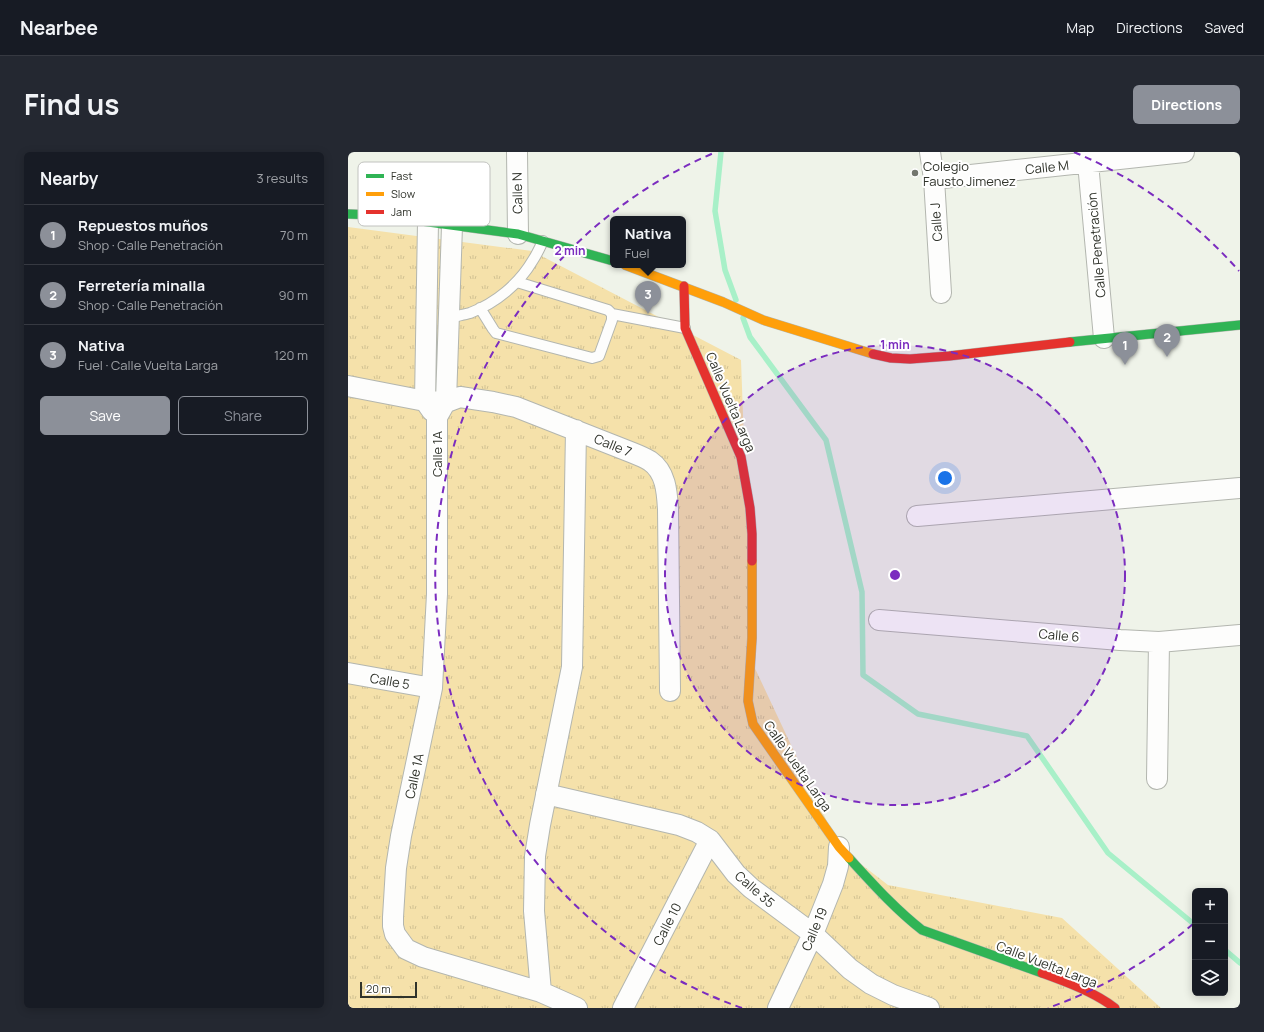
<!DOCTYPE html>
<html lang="en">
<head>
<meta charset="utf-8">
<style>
	:root { --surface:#171b24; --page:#242831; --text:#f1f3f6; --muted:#9ea1a6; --line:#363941; --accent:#8c9099 }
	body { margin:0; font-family:Manrope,sans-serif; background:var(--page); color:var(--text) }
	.controls { position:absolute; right:12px; bottom:12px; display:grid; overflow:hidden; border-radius:6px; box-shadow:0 2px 10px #0003 }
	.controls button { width:36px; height:36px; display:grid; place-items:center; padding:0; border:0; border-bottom:1px solid var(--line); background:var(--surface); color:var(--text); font:20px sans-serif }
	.scale { position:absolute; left:12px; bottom:10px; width:57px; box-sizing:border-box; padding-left:4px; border:2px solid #30332b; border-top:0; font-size:11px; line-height:14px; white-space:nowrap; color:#30332b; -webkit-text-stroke:3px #fff; paint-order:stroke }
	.you { position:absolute; left:597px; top:326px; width:14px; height:14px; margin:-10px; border:3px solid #fff; border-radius:50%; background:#1a73e8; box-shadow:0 0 0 6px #1a73e833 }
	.badge { display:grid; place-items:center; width:26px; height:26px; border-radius:50%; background:var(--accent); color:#fff; font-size:13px; font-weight:700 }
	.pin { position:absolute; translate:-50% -33px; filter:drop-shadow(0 1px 2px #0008) }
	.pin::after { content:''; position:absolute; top:21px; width:14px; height:12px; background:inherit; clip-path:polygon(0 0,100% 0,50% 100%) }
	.popup { position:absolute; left:262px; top:64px; width:76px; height:52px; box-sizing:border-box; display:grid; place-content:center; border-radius:6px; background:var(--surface); filter:drop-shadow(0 1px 3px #0005); font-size:13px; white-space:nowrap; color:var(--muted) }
	.popup b { font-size:15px; color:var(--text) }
	.popup::after { content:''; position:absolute; left:50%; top:100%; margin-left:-8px; border:8px solid transparent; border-top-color:var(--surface) }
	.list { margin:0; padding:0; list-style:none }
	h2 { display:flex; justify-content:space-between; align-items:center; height:52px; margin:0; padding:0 16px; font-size:17px }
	h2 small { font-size:13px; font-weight:400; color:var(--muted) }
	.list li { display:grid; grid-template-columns:26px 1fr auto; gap:12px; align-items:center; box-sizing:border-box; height:60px; padding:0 16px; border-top:1px solid var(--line) }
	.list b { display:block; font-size:15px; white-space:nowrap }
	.list p { margin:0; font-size:13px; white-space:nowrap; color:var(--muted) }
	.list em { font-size:13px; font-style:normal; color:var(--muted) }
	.actions { display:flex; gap:8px; padding:12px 16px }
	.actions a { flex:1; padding:9px 0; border:1px solid var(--accent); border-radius:6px; text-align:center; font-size:14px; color:var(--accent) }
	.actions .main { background:var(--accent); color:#fff }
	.icon { flex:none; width:22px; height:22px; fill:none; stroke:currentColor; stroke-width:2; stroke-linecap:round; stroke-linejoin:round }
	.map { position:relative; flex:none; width:892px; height:856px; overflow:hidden; border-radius:6px }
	header { display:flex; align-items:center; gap:24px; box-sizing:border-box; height:56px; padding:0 20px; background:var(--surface); border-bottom:1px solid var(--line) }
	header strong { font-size:19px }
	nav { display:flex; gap:22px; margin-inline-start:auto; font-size:14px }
	.intro { display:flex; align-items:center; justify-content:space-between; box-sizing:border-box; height:96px; padding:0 24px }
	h1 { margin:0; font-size:28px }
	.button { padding:10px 18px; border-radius:6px; background:var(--accent); color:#fff; font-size:14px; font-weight:700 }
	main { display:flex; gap:24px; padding:0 24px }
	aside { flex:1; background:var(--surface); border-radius:6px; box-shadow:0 2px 10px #0003 }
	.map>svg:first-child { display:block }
	.grass { fill:url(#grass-tufts) }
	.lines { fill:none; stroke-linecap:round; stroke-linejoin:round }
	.stream { stroke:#a8f0c8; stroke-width:5.5 }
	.lane-casing { stroke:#b3b6af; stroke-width:12 }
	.street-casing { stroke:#b3b6af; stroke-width:22 }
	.fast-casing { stroke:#b3b6af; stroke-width:10 }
	.slow-casing { stroke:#b3b6af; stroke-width:10 }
	.jam-casing { stroke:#b3b6af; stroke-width:10 }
	.lane { stroke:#fdfdfc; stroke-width:10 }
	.street { stroke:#fdfdfc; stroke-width:20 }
	.fast { stroke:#30b455; stroke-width:9 }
	.slow { stroke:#ff9f0a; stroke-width:9 }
	.jam { stroke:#e5322d; stroke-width:9 }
	.ring { fill:none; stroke:#7b2cbf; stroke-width:2; stroke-dasharray:7 5 }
	.poi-dot { fill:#73766e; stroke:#fff; stroke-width:1.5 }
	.labels { text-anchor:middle; stroke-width:4; stroke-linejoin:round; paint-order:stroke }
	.poi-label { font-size:13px; fill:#30332b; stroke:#fff; text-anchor:start }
	.street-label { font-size:13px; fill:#30332b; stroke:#fff }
	.key { fill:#fff; stroke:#c1c2bf; stroke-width:1 }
	.key-label { font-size:11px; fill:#30332b }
	.centre { fill:#7b2cbf; stroke:#fff; stroke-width:2 }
	.ring-label { font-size:12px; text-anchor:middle; font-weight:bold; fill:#7b2cbf; stroke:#fff; stroke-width:4; stroke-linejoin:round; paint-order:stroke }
</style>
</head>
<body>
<header>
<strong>Nearbee</strong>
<nav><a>Map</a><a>Directions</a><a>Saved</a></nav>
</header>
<div class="intro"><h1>Find us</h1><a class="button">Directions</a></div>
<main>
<aside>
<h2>Nearby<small>3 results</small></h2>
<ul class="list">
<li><span class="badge">1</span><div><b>Repuestos muños</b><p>Shop · Calle Penetración</p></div><em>70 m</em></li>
<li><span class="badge">2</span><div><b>Ferretería minalla</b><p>Shop · Calle Penetración</p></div><em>90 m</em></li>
<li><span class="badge">3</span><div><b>Nativa</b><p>Fuel · Calle Vuelta Larga</p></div><em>120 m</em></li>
</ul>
<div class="actions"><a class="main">Save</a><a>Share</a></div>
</aside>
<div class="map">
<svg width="892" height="856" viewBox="0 0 892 856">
	<defs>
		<pattern id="grass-tufts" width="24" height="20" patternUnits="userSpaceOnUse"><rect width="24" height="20" fill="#f5e1aa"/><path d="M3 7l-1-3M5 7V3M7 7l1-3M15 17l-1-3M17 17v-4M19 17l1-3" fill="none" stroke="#d2c292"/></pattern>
	</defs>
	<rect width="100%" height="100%" fill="#eff3e9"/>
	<path class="grass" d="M0 75 184 99 393 208 404 510 491 695 540 733 714 766 813 856H0Z"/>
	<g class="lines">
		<path class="stream" d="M373 0 367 59 377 118 388 148
			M395 166 402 185 478 288 514 440 515 523 570 562 679 584 760 701 847 773
			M877 798 892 811"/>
		<defs>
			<path id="lane" d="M132 156 145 177 148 181 244 206 251 204 264 168V162L260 158 169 130
				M264 162 337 176
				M101 166C108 164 115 163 122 161 148 151 171 132 185 108 189 102 192 95 195 89"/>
			<path id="street" d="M169 0 170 82
				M582 0 586 27 593 141
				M739 0 756 186
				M586 27 836 0
				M80 70 77 249 84 259
				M104 74 98 249 89 265V442L84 536 53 684 48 716 45 765V774L47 782 58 797 75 805 193 840 229 856
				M0 234 77 249 99 250 112 245 145 250 168 255 285 301C290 303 297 306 302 309 318 320 319 340 320 357L322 539
				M569 364 892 336
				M531 468 772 488 811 490 892 483
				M0 521 84 536
				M809 627 811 490
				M198 642 331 673 349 680 362 688 388 722 403 736 465 782 502 817 523 832 545 843 581 856
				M193 840 186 759 187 704 192 673 224 515 228 278
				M275 856 362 688
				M430 856 465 782 485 732 490 714 491 695"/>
			<path id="fast" d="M0 62 27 63 170 82 265 109
				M722 190 892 173
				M501 706C524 731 547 757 574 778L694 821"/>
			<path id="slow" d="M277 113 375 150 415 168 525 202
				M404 409V486L400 549 405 572 491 695 501 706"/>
			<path id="jam" d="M336 134 337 176 393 305 402 356 404 382V409
				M525 202 543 206 562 207 601 204 722 190
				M694 821C719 830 746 840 767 856"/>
		</defs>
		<use href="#lane" class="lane-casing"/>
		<use href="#street" class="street-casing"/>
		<use href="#fast" class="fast-casing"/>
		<use href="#slow" class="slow-casing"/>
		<use href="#jam" class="jam-casing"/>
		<use href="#lane" class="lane"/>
		<use href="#street" class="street"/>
		<use href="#fast" class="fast"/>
		<use href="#slow" class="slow"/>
		<use href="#jam" class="jam"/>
	</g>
	<circle cx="547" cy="423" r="230" fill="#7b2cbf" fill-opacity=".12"/>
	<g class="ring">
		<circle cx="547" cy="423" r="230"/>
		<path d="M845 772A459 459 0 0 1 700 856M394 856A459 459 0 0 1 368 0M726 0A459 459 0 0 1 891 119"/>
	</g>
	<circle class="poi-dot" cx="567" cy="21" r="4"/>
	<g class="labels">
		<g class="poi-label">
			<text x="575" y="19">Colegio<tspan x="575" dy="15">Fausto Jimenez</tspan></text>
		</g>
		<g class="street-label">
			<text transform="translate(699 15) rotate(-6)" y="5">Calle M</text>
			<text transform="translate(169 41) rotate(-91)" y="5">Calle N</text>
			<text transform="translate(588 70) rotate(-94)" y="5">Calle J</text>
			<text transform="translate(748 93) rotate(-95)" y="5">Calle Penetración</text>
			<text transform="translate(383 250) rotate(67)" y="5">Calle Vuelta Larga</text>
			<text transform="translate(265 293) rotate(22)" y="5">Calle 7</text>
			<text transform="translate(89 302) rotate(-90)" y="5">Calle 1A</text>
			<text transform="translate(711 483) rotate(5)" y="5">Calle 6</text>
			<text transform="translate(42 529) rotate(10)" y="5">Calle 5</text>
			<text transform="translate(450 614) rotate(55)" y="5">Calle Vuelta Larga</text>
			<text transform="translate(66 624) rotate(-78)" y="5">Calle 1A</text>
			<text transform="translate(407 737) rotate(41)" y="5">Calle 35</text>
			<text transform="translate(319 772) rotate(-63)" y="5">Calle 10</text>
			<text transform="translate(466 777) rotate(-67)" y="5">Calle 19</text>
			<text transform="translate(699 812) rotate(21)" y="5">Calle Vuelta Larga</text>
		</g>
	</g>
	<rect x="10" y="10" width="132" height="64" rx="6" class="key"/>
	<rect x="18" y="22" width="18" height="4" fill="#30b455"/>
	<rect x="18" y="40" width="18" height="4" fill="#ff9f0a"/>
	<rect x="18" y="58" width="18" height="4" fill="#e5322d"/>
	<g class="key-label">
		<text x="43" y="28">Fast</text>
		<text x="43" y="46">Slow</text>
		<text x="43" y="64">Jam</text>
	</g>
	<circle cx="547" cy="423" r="6" class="centre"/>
	<g class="ring-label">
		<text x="222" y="103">2 min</text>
		<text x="547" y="197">1 min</text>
	</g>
</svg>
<div class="controls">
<button>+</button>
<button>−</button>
<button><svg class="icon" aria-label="layers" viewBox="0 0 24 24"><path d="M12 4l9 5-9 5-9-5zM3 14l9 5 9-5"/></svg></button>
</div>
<div class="scale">20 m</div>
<div class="you"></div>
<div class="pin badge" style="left:777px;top:213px">1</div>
<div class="pin badge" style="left:819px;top:205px">2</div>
<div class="pin badge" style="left:300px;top:162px">3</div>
<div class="popup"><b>Nativa</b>Fuel</div>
</div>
</main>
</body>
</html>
